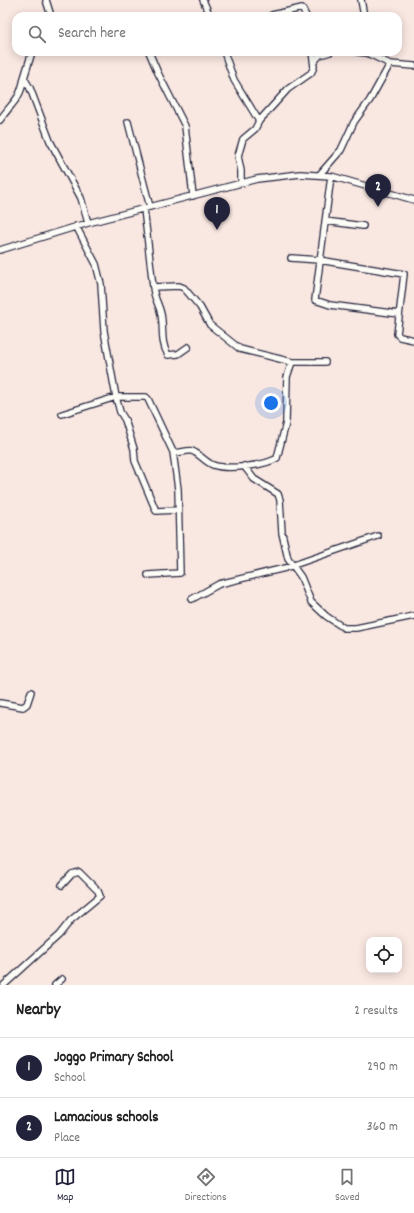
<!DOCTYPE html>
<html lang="en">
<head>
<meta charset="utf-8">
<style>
	:root { --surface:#fff; --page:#f6f6f6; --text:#222; --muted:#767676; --line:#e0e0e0; --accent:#22223b }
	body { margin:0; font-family:Dekko,sans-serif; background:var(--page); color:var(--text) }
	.controls { position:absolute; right:12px; bottom:12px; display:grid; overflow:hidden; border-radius:8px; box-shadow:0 2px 10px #0003 }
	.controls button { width:36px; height:36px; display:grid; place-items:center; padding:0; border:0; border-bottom:1px solid var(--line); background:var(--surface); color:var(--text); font:20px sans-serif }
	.you { position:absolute; left:271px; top:403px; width:14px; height:14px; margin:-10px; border:3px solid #fff; border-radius:50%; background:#1a73e8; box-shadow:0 0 0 6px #1a73e833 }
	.badge { display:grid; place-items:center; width:26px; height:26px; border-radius:50%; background:var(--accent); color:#fff; font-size:13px; font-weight:700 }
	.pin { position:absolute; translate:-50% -33px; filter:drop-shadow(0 1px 2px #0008) }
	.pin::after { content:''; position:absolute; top:21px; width:14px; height:12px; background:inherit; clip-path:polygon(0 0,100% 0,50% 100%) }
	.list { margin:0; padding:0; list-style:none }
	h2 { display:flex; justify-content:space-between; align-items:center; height:52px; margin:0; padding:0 16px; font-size:17px }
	h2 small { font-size:13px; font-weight:400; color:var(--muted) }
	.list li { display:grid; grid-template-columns:26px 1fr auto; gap:12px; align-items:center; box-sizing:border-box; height:60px; padding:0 16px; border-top:1px solid var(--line) }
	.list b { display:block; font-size:15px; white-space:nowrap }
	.list p { margin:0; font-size:13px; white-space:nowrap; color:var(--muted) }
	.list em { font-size:13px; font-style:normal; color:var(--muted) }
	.icon { flex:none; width:22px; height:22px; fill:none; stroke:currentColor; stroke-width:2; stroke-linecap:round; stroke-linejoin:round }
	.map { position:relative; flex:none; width:414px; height:985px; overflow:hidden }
	.search { position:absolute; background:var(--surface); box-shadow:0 2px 10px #0003; left:12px; right:12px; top:12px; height:44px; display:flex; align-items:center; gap:10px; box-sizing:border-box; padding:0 14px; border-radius:12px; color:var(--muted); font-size:15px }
	.sheet { height:172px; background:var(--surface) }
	nav { display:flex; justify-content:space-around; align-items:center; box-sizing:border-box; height:56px; border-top:1px solid var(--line); background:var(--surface); font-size:11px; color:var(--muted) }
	nav a { display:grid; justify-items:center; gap:2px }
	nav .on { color:var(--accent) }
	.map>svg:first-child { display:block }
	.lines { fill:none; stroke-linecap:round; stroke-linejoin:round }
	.minor-casing { stroke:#22223b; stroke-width:8 }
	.minor { stroke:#fdfcf7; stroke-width:5.5 }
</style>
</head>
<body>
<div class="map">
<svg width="414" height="985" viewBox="0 0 414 985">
	<rect width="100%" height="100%" fill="#f9e7e1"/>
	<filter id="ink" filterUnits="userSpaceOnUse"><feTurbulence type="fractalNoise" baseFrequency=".025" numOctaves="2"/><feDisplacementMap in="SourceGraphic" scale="8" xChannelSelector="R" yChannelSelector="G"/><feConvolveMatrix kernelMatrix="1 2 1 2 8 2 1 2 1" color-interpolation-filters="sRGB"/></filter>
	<g filter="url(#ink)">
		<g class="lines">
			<defs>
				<path id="minor" d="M46 0 51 16
					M203 0 210 16
					M361 0 364 16
					M272 15 302 8 306 16
					M32 52 24 78 30 88 50 141 81 198 88 223
					M149 52 158 73 185 126 193 196
					M224 52 234 80 259 121
					M358 52 367 53 390 64 414 66
					M314 62 320 55 330 52
					M0 120C12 102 20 101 24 78
					M128 122 150 207
					M320 174 341 150 354 122 370 100 390 64
					M331 176 315 300 330 305 399 314
					M241 183V171L238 156 243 139 255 129 259 121 288 89 311 73 314 67 312 52
					M144 209 153 287 179 286 184 288 200 307 210 325 240 349 292 362H325
					M325 221 363 226
					M76 226 96 264 101 284 104 331 116 397H146L148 399 173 452C179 454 185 450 192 451 200 454 205 462 213 465 226 470 265 466 277 458L286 423 287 377 292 362
					M0 250 88 223 257 179 300 174 331 176 414 200
					M291 258 319 260 404 274 397 334 400 337 414 340
					M153 287C154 299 159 304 161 314 164 328 160 342 168 355L178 354 188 347
					M62 414 116 397 120 412 125 420 134 449 135 461 156 511 178 510
					M244 466 254 479 278 494 280 500 282 533 288 559 301 577 311 602 326 616 344 628H356L414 616
					M148 575 180 573 178 489 173 452
					M192 599 219 584 285 568 378 536
					M0 703 23 707 27 704 31 692
					M4 985 59 935 71 920 100 896 98 891 79 872 72 874 62 885
					M55 985 62 979"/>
			</defs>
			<use href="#minor" class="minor-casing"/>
			<use href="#minor" class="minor"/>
		</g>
	</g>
</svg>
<div class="controls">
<button><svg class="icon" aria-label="locate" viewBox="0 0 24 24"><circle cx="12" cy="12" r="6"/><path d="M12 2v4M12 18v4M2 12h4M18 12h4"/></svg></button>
</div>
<div class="you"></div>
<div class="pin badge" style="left:217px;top:230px">1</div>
<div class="pin badge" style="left:378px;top:207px">2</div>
<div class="search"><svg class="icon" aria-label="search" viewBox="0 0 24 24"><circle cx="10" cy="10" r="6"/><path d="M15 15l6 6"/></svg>Search here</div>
</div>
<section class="sheet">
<h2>Nearby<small>2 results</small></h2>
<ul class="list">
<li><span class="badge">1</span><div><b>Joggo Primary School</b><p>School</p></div><em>290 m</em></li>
<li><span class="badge">2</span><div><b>Lamacious schools</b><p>Place</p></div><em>360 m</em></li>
</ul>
</section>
<nav>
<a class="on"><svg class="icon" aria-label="map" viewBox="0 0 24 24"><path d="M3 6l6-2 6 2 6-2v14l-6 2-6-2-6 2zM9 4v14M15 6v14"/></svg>Map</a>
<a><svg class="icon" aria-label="directions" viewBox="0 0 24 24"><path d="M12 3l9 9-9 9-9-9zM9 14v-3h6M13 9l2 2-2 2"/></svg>Directions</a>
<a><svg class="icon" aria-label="saved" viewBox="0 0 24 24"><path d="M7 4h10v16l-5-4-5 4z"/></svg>Saved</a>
</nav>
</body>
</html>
